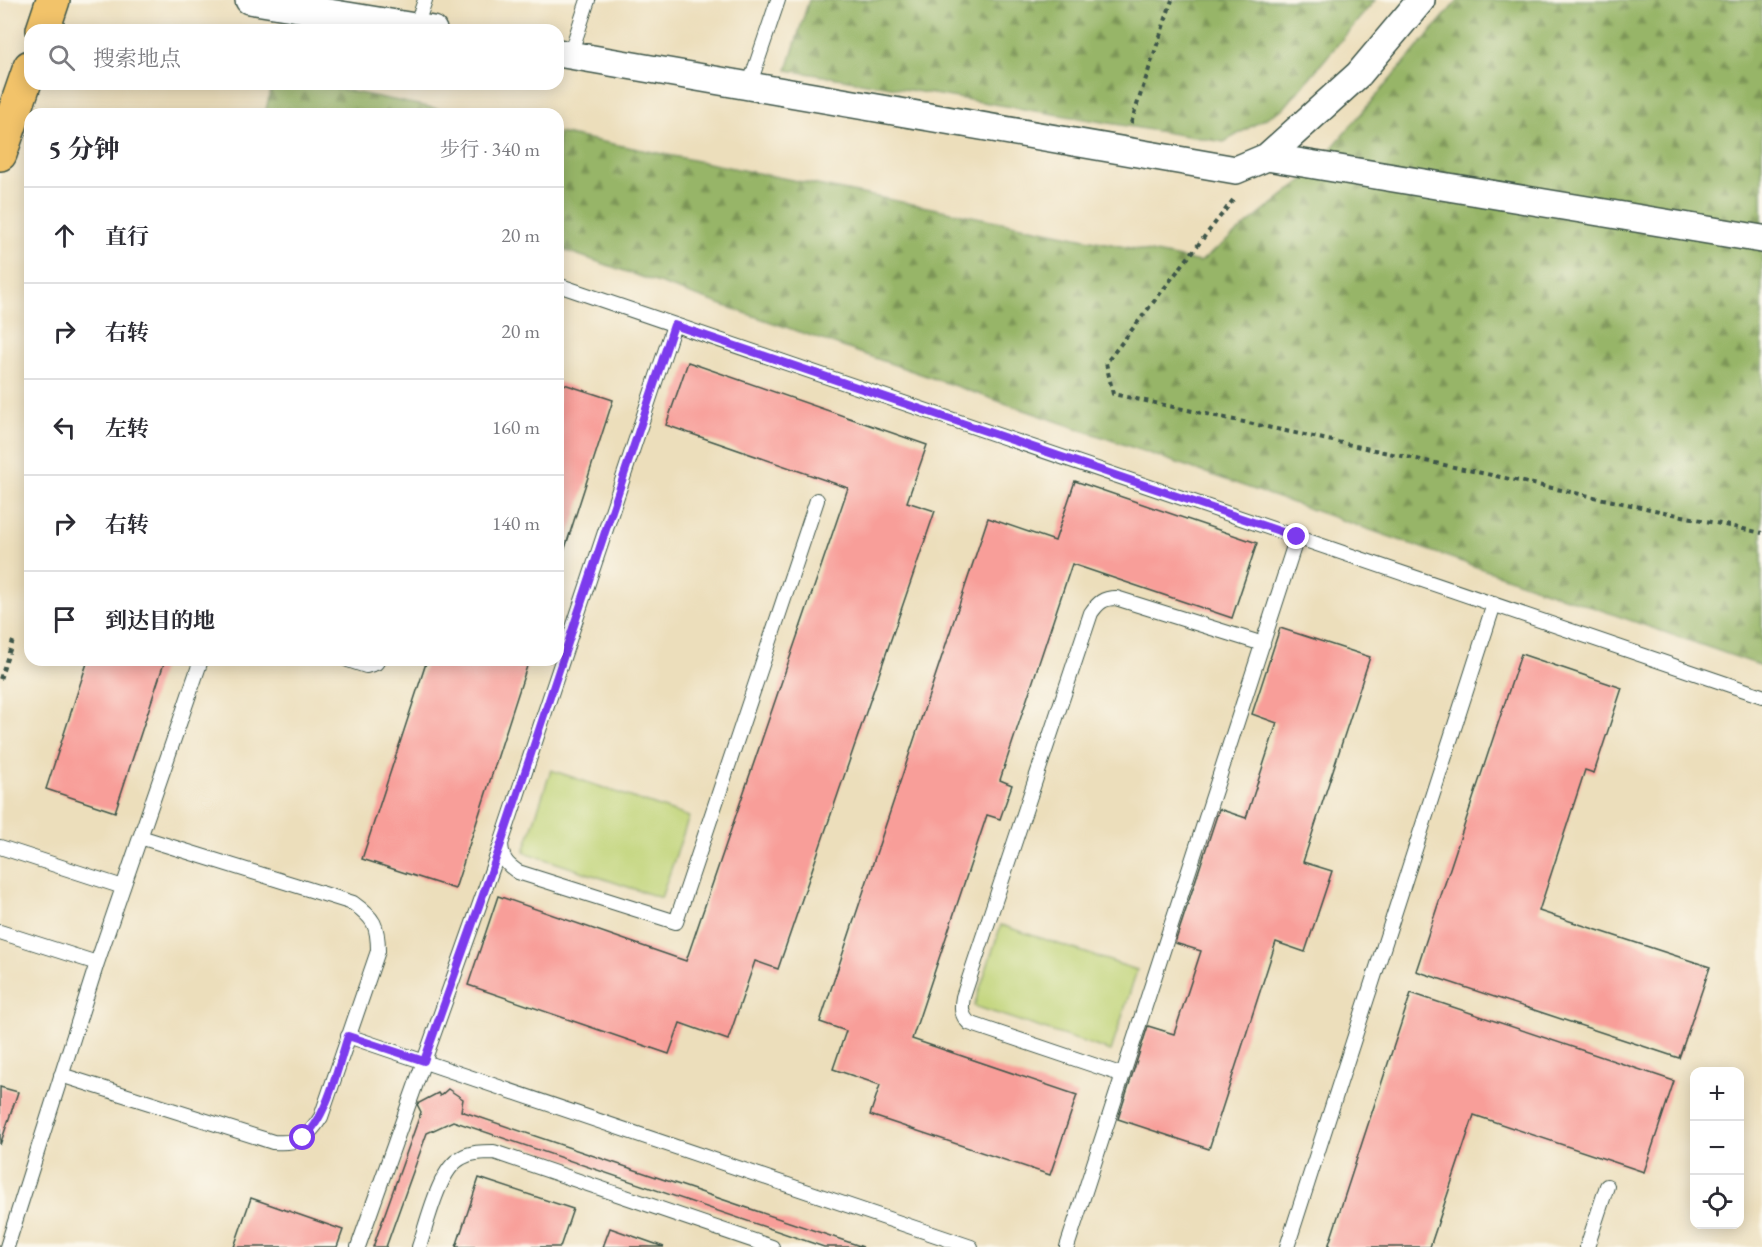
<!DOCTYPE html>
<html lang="zh">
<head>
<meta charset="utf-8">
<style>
	:root { --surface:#fff; --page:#f2f2f3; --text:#2b2b33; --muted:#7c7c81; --line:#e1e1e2 }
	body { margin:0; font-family:"EB Garamond","Noto Serif SC",serif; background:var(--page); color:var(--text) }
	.controls { position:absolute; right:18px; bottom:18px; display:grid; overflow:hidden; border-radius:12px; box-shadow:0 3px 15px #0003 }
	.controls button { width:54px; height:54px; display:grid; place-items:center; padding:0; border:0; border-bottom:2px solid var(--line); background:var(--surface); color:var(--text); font:30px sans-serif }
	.stop { position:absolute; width:18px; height:18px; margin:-14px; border:4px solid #7c3aed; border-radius:50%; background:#fff }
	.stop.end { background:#7c3aed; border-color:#fff; box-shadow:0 2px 6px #0008 }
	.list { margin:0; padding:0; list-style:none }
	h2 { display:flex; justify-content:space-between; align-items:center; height:78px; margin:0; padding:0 24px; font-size:26px }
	h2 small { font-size:20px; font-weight:400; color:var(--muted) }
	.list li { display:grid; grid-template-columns:39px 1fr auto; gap:18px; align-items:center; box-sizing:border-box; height:96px; padding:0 24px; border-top:2px solid var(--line) }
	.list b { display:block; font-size:22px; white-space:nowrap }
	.list em { font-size:20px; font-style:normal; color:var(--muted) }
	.icon { flex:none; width:33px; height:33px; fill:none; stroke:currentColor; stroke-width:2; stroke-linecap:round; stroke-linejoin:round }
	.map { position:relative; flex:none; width:1762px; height:1247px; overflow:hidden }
	.search { position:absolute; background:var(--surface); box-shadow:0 3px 15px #0003; left:24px; top:24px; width:540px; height:66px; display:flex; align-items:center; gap:15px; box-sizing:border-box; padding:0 21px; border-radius:18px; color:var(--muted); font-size:22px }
	.panel { position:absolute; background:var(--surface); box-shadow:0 3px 15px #0003; left:24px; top:108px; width:540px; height:558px; border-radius:18px }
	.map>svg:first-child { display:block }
	.forest { fill:url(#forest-firs); stroke:#5b794e; stroke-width:1.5 }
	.park { fill:#bfd376; stroke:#6f8855; stroke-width:1.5 }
	.building { fill:#f89e99 }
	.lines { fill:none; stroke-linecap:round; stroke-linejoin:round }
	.lane-casing { stroke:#3e5548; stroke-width:16 }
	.street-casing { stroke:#3e5548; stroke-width:30 }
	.primary-casing { stroke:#3e5548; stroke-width:36 }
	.path { stroke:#3e5548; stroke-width:4; stroke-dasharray:4.5 4.5; stroke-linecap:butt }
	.lane { stroke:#fff; stroke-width:14 }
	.street { stroke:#fff; stroke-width:27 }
	.primary { stroke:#f2c36a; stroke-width:33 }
	.route { stroke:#7c3aed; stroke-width:8 }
</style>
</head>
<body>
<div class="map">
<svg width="1762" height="1247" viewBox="0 0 1762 1247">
	<defs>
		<pattern id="forest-firs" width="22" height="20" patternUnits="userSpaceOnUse" patternTransform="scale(1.5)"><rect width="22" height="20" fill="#97b567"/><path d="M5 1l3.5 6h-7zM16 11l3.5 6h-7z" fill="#7b9456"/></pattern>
	</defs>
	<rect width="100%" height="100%" fill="#fbf7ec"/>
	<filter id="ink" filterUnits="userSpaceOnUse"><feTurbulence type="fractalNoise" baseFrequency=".0167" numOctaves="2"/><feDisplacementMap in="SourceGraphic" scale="12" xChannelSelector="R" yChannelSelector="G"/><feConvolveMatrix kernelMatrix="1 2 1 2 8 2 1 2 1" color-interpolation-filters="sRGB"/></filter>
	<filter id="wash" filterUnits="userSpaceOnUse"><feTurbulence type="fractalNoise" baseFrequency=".008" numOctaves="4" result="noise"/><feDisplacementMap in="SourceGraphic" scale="24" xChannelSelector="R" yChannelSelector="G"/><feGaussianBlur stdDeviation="1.35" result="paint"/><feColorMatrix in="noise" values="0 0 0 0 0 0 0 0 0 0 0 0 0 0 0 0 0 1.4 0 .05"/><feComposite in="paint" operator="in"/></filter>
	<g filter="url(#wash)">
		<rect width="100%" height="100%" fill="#ecdebb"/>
		<path class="forest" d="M809 0H1375L1284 108 1224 142 787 70Z
			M1458 0H1762V666L558 248V133L1200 262 1308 176Z
			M272 84H314L463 114H265Z"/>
		<path class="park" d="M551 770 689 817 661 898 524 852Z
			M1001 925 1137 970 1111 1051 974 1006Z"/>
		<g id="blocks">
			<path class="building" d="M688 362 927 445 907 502 935 511 778 969 755 961 728 1040 680 1023 669 1054 468 985 498 896 686 961 848 488 666 425Z
				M558 382 613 400 558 570Z
				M1075 481 1257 543 1232 618 1072 564 1000 780 1012 785 1000 819 987 815 912 1039 1077 1095 1050 1175 870 1115 880 1085 833 1069 846 1031 820 1022 988 518 1055 541Z
				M1280 628 1370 657 1303 862 1332 871 1305 952 1276 942 1209 1149 1118 1119 1148 1026 1174 1034 1201 951 1175 943 1219 809 1246 818 1277 723 1252 714Z
				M1521 654 1622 688 1594 773 1585 770 1539 911 1710 967 1679 1058 1416 971Z
				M88 660H165L115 812 46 789Z
				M427 660H529L455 889 362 859Z
				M1411 993 1674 1081 1644 1172 1474 1115 1430 1247H1328Z
				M0 1087 18 1092 0 1145Z
				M448 1089 463 1099 461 1111 863 1247H824L453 1121 427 1133 386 1247H373L421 1112 417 1104 438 1093 440 1096Z
				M479 1178 573 1209 560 1247H456Z
				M251 1198 343 1230 337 1247H234Z
				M610 1228 664 1247H603Z"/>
		</g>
	</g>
	<g filter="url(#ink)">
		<use href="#blocks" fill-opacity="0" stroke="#3e5548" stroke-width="1.5"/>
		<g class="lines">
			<defs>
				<path id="lane" d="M416 27 425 0
					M570 55 588 0
					M749 86 778 0
					M558 285 1762 696
					M674 325 501 844C502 859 506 864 518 872L676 922 817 500
					M348 660 366 666 376 663 378 660
					M0 847 123 887
					M0 932 97 963
					M348 1036 971 1247
					M61 1075 273 1142C299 1144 307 1139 321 1117L378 951C378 925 374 918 353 903L140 837
					M1123 1075 969 1023C961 1015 961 1008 963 997L1091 613C1098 603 1103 598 1116 598L1263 644
					M7 1247 97 963 201 660
					M358 1247 500 847
					M419 1247C427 1224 439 1169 461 1158 471 1152 482 1152 494 1152L772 1247
					M1067 1247 1297 537
					M1287 1247 1494 604
					M1587 1247 1607 1186"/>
				<path id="street" d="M249 0 433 30
					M558 53 1236 170 1267 157 1762 239
					M1267 157 1359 74 1421 0"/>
				<path id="primary" d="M43 30 53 0
					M0 154 30 67"/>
			</defs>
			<use href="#lane" class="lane-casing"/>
			<use href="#street" class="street-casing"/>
			<use href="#primary" class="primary-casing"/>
			<path class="path" d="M1131 123 1172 0
				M1233 200 1106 363 1113 394 1762 533
				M0 679 13 641"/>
			<use href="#lane" class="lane"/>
			<use href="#street" class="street"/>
			<use href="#primary" class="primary"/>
		</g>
	</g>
	<g class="lines" filter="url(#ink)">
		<path class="route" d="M303 1138C327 1119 338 1066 348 1036L424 1061 501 844 674 325 1297 537"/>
	</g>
</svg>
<div class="controls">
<button>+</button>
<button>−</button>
<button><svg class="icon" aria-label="locate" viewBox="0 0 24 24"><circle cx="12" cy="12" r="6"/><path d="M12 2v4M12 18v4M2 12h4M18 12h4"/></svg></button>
</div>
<div class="stop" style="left:303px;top:1138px"></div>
<div class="stop end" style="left:1297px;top:537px"></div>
<div class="search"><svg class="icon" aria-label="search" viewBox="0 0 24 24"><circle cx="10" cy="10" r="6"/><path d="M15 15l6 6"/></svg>搜索地点</div>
<section class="panel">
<h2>5 分钟<small>步行 · 340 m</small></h2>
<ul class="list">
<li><svg class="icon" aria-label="ahead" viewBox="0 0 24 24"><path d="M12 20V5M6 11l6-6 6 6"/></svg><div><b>直行</b></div><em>20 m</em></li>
<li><svg class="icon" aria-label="right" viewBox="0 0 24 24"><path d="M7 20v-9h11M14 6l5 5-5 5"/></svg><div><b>右转</b></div><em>20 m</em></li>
<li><svg class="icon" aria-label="left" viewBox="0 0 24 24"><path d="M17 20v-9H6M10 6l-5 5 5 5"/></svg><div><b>左转</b></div><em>160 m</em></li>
<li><svg class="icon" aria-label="right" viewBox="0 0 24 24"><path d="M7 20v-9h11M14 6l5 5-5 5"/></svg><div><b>右转</b></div><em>140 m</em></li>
<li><svg class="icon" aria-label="arrive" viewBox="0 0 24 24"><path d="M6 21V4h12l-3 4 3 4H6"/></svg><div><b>到达目的地</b></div></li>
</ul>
</section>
</div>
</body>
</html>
